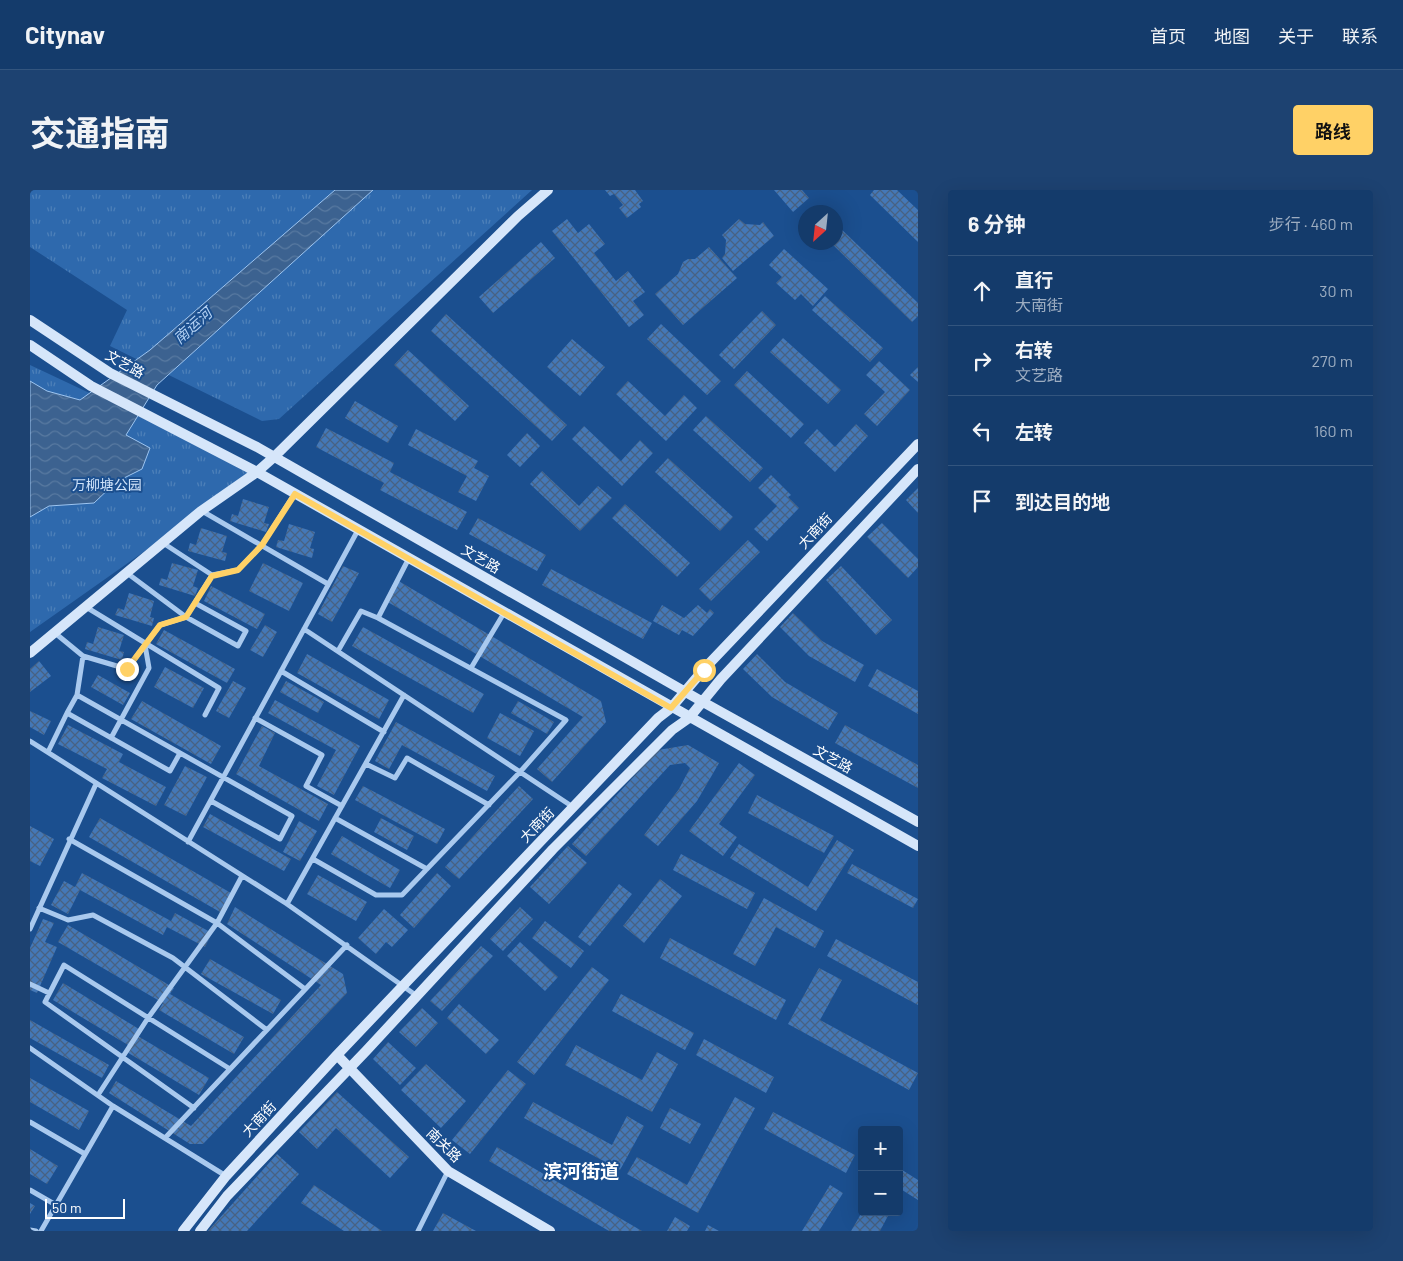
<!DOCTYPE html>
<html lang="zh">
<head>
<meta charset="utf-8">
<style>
	:root { --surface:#143b6b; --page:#1d4271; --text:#f1f3f6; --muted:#9dadc1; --line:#33557e; --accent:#ffd166 }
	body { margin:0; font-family:Barlow,"Noto Sans SC",sans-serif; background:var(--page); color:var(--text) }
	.controls { position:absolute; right:15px; bottom:15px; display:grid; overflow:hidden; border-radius:5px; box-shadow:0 5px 20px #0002 }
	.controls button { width:45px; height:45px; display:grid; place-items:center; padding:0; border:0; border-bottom:1px solid var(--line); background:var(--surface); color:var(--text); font:25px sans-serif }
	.compass { position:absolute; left:768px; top:15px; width:45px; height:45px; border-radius:50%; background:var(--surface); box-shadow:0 5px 20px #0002; rotate:207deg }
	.scale { position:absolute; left:15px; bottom:12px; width:80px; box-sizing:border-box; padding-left:5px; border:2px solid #fff; border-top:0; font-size:14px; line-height:18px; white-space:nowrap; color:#fff; -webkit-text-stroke:4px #1b4f8f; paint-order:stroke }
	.stop { position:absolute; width:15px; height:15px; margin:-11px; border:4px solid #ffd166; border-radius:50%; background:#fff }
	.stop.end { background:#ffd166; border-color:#fff; box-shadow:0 1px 5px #0008 }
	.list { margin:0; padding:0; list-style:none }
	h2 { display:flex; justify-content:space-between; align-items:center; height:65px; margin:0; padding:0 20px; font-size:21px }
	h2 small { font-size:16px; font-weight:400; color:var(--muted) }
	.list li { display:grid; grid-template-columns:32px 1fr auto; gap:15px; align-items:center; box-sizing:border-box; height:70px; padding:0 20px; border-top:1px solid var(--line) }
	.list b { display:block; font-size:19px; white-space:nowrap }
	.list p { margin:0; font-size:16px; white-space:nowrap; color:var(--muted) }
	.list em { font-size:16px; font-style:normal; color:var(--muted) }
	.icon { flex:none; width:28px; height:28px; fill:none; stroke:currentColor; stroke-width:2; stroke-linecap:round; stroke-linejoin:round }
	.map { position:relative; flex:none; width:888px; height:1041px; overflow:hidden; border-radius:5px }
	header { display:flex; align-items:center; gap:30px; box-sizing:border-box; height:70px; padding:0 25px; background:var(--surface); border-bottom:1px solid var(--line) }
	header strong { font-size:24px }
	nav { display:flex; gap:28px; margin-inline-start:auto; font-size:18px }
	.intro { display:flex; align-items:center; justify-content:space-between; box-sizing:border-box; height:120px; padding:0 30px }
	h1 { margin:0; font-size:35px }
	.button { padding:12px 22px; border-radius:5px; background:var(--accent); color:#111; font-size:18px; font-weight:700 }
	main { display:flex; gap:30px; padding:0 30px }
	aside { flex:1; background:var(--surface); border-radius:5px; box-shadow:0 5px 20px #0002 }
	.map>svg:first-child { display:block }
	.grass { fill:url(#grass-tufts) }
	.water { fill:url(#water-waves); stroke:#9cc4f0 }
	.building { fill:url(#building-cross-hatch) }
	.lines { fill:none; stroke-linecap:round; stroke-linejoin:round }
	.street { stroke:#a9c9ee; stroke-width:5 }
	.secondary { stroke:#d6e6fa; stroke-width:10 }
	.route { stroke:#ffd166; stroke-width:6 }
	.labels { text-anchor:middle; stroke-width:4; stroke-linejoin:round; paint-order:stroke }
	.street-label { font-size:14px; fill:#fff; stroke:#1b4f8f }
	.park-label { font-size:14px; fill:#cfe3fa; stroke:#1b4f8f }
	.water-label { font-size:15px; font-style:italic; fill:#b5d3f5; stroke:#1b4f8f }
	.district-label { font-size:19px; font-weight:bold; fill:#fff; stroke:#1b4f8f }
</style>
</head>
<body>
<header>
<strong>Citynav</strong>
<nav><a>首页</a><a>地图</a><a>关于</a><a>联系</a></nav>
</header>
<div class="intro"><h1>交通指南</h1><a class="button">路线</a></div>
<main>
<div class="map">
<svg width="888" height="1041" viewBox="0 0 888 1041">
	<defs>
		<pattern id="grass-tufts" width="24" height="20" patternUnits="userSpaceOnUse" patternTransform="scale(1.25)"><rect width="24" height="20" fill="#2e69ad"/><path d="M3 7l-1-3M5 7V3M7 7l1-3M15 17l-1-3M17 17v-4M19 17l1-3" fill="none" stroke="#4d80b9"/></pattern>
		<pattern id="water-waves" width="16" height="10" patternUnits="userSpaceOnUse" patternTransform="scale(1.25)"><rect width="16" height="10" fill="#3c6290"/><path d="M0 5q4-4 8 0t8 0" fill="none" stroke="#597aa1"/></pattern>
		<pattern id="building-cross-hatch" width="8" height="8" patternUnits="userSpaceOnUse" patternTransform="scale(1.25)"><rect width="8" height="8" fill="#4478b7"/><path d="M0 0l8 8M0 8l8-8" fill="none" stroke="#486282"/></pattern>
	</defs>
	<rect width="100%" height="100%" fill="#1b4f8f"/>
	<path class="grass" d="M0 0H502L249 229 232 231 80 156 97 120 0 57Z
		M0 175 227 282 0 442Z"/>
	<path class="water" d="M305 0H343L127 195 96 245 120 258 112 279 86 292 64 313 19 316 0 327V191L17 201 50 210 120 160Z"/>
	<path class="building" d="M575 0H605L613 11 609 14 611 17 597 28 589 18 593 15 584 4 580 6Z
		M744 0H772L779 8 763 22Z
		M844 0H867L888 20V52L840 5Z
		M537 29 548 43 559 34 575 54 564 63 586 91 598 81 615 102 603 111 614 125 599 137 522 41Z
		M709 29 715 34 730 35 733 32 744 46 703 81 692 68 695 64 696 50 692 45Z
		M806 34 888 113V126L882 132 800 52H806Z
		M511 52 525 68 463 123 449 107Z
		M679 57 707 88 653 135 625 104 648 84 653 72 658 69H665Z
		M754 59 798 99 783 116 771 104 765 110 746 93 752 87 739 75Z
		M795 106 853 158 840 172 782 120Z
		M732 121 746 135 704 179 689 165Z
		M416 124 537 235 522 251 401 141Z
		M631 134 691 191 677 205 617 149Z
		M753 148 811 200 798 214 740 162Z
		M542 149 575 177 550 206 517 177Z
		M378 160 439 216 425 231 364 175Z
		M849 171 880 200 847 236 834 224 855 202 836 185Z
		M888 177V192L880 185Z
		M717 181 774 234 761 248 704 195Z
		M598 191 635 226 654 205 667 218 636 251 586 204Z
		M325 211 368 236 358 253 315 228Z
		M676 226 733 278 720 292 663 240Z
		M826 234 838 246 805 282 774 253 787 239 805 257Z
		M554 236 591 271 610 250 623 263 592 296 542 249Z
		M296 238 364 273 360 282 437 322 427 340 350 300 354 293 286 257Z
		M386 239 448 271 444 278 459 286 446 311 428 302 437 286 378 255Z
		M497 243 510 256 490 277 477 265Z
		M638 268 703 327 690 341 625 282Z
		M512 281 549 316 568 296 582 308 550 341 500 294Z
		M741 285 761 305 758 307 769 318 737 351 724 339 747 316 728 298Z
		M888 298V323L876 310Z
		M213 309 239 317 234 333 239 334 236 342 200 331 202 324 208 326Z
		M595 314 660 373 647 387 582 328Z
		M448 328 516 365 507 381 439 344Z
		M852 333 888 369V377L878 388 837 347Z
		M259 334 285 342 280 358 284 359 282 368 246 357 248 350 254 351Z
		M171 338 197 346 192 362 197 363 195 371 158 361 160 353 166 355Z
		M718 350 730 362 681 411 669 399Z
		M142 373 168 380 163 396 168 398 165 406 129 395 131 388 137 390Z
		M233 373 273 393 259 421 219 401Z
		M313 376 329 383 302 432 288 424Z
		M811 376 862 430 846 445 796 390Z
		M521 379 622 433 613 449 512 395Z
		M367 390 571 511 576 532 522 592 507 579 553 527 356 411Z
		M181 396 235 424 227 439 174 411Z
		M99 403 124 411 120 427 124 428 122 436 85 425 88 418 94 420Z
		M632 415 654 428 668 415 677 423 680 419 684 423 663 446 652 440 649 445 623 431Z
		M763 423 792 451 834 475 825 492 779 466 750 437Z
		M235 435 247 442 233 467 220 460Z
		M68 437 94 445 89 461 94 462 92 470 55 459 57 452 63 454Z
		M333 437 454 504 443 523 322 456Z
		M134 440 205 479 197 493 126 454Z
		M277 464 359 510 349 529 267 483Z
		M727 464 755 492 808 523 798 540 742 507 713 479Z
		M9 471 21 486 0 502V479Z
		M135 477 174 498 163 518 124 497Z
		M847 479 888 501V524L838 496Z
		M68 485 100 503 93 515 61 497Z
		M203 491 216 498 199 528 186 521Z
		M256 491 294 512 288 523 250 502Z
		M245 510 330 556 304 605 287 596 306 560 238 523Z
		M112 511 191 556 181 574 101 529Z
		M488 511 524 532 517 544 481 523Z
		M0 521 21 531 14 545 0 537Z
		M470 523 504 541 490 566 457 548Z
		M366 532 465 586 457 601 372 555 359 579 345 571Z
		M38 535 93 564 89 572 136 597 126 616 72 588 77 579 28 554Z
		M815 535 888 575V598L805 553Z
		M232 536 245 543 229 576 298 614 289 631 206 584Z
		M658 555 689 573 667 611 628 656 614 645 649 599 660 578 655 573 640 575 556 666 542 654 628 560Z
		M709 573 725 585 689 634 707 647 693 666 659 641Z
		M155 576 177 587 156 626 134 615Z
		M333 596 415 639 407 654 325 610Z
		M489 596 503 609 429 689 415 677Z
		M727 605 804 646 794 663 718 623Z
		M180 624 261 669 254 681 173 637Z
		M70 628 201 703 190 722 59 647Z
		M351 628 384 646 377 660 344 642Z
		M269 631 287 641 270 671 253 662Z
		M0 636 24 649 10 676 0 671Z
		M312 646 370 680 360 698 301 664Z
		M807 650 824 660 786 721 700 668 709 654 778 697Z
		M538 656 557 673 519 714 500 697Z
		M651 664 725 703 717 719 643 680Z
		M822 674 888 709 883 718 817 683Z
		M52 683 141 731 145 723 182 743 175 757 137 737 133 745 50 700 38 724 21 715 34 691 45 697Z
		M407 683 421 696 384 738 370 725Z
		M288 685 337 712 326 731 277 704Z
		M630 689 652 706 614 753 593 736Z
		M589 694 602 704 560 756 548 747Z
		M734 708 794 741 785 758 746 737 725 776 703 764Z
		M205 717 313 784 317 803 173 954H160L79 903 86 891 161 936 291 795 197 734Z
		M490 717 503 729 473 761 460 749Z
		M354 719 378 740 362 757 356 752 346 764 328 748Z
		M13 729 24 733 15 752 27 757 7 803 0 800V758Z
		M515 731 554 761 541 778 502 748Z
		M38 735 144 798 140 804 214 847 204 864 129 820 133 813 28 752Z
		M640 748 756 810 746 830 630 768Z
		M806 749 888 792V815L797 766Z
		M490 752 528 787 515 801 477 766Z
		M451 756 463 766 412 821 400 811Z
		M180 769 251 810 243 824 171 784Z
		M562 777 579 790 504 885 487 872Z
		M789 778 812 790 790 830 888 883 879 900 758 834Z
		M33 793 109 839 106 845 179 888 169 905 95 861 98 855 23 810Z
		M591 804 664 843 655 860 582 821Z
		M429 814 469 850 456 864 417 828Z
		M392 818 408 833 386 857 369 842Z
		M0 830 79 875 72 888 0 848Z
		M674 849 744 887 736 903 666 865Z
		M358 852 386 878 370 895 343 869Z
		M546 855 612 890 627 862 648 874 622 922 535 875Z
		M396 874 436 911 411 938 371 900Z
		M478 880 496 894 440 964 422 950Z
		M0 888 59 921 49 940 0 912Z
		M307 902 379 967 360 988 306 938 287 959 269 942Z
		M705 907 725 918 668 1023 597 984 607 967 657 995Z
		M503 912 582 955 597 926 614 936 590 980 494 928Z
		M640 918 671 934 660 954 630 938Z
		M743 922 825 965 816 983 734 939Z
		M467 957 612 1041H579L459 971Z
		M0 959 28 976 17 994 0 984Z
		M247 964 269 984 217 1041H178Z
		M869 978 888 990V1010L869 998Z
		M284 995 352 1041H314L271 1013Z
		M800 995 813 1003 789 1041H772Z
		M0 1013 5 1016 0 1024Z
		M832 1022H860L850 1041H821Z
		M413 1023 446 1041H403Z
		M645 1027 660 1036 657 1041H637Z
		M678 1035 689 1041H675Z"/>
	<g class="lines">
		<path class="street" d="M172 321 298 394
			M133 353 182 385
			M97 383 156 427 208 456 216 441 165 413
			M56 417 189 498 175 525
			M274 439 543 617
			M25 443 53 466 97 479 130 435 156 427 182 385 208 380 232 355 265 303
			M308 461 331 421 348 428
			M53 466 47 505 262 626 250 649 181 611
			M441 478 474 423
			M251 481 354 542
			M37 523 47 505
			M225 528 292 565 276 596 312 616
			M81 548 119 478 115 455
			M0 551 257 714 387 806
			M18 562 37 523 140 581 150 563
			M336 574 365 588 377 568 459 615
			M305 628 397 679
			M39 649 187 733 275 799
			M158 652 328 340
			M283 669 346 705H372L490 582 536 530 348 428 379 368
			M257 714 374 505
			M9 718 38 730 63 725 143 768 237 840
			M0 739 66 594
			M0 794 19 803
			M0 858 83 916
			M68 905 118 828 187 733 212 686
			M164 918 15 812 34 775 200 879
			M0 932 55 964
			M135 948 317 755
			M0 1000 26 1015
			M0 1040 6 1041
			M11 1041 83 916 196 986
			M388 1041 418 981"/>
		<path class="secondary" d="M0 130 80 183 227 257 673 512 888 632
			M0 155 61 196 227 282 888 656
			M0 463 171 321 227 282 244 267 488 26 518 0
			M307 865 418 981 520 1041
			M153 1041 196 986 307 865 628 528 641 518 674 479 888 254
			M170 1041 197 1006 336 861 523 659 642 540 659 528 691 489 888 279"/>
	</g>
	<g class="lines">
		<path class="route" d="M97 479 130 435 156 427 182 386 208 380 232 355 265 304 641 518 674 480"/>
	</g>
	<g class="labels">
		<g class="street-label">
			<text transform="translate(95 174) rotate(29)" y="5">文艺路</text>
			<text transform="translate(785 341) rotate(-47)" y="5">大南街</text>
			<text transform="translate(451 369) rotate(30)" y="5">文艺路</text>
			<text transform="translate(803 569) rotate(29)" y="5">文艺路</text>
			<text transform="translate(507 635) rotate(-46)" y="5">大南街</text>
			<text transform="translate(229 929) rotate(-47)" y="5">大南街</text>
			<text transform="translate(414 955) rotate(44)" y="5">南关路</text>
		</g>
		<g class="park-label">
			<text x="77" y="300">万柳塘公园</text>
		</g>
		<g class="water-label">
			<text transform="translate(163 136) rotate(-42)" y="5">南运河</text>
		</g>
		<g class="district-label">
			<text x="551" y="988">滨河街道</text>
		</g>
	</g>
</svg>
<div class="controls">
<button>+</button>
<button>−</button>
</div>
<svg class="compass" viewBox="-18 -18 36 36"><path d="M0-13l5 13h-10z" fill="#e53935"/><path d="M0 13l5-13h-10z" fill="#9dadc1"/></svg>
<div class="scale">50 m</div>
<div class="stop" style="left:674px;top:480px"></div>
<div class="stop end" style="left:97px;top:479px"></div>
</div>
<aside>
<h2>6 分钟<small>步行 · 460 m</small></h2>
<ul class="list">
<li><svg class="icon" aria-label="ahead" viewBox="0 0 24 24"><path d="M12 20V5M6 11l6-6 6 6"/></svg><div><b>直行</b><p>大南街</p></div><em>30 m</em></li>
<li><svg class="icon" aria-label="right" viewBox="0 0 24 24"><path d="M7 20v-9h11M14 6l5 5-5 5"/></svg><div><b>右转</b><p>文艺路</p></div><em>270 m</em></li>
<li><svg class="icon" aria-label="left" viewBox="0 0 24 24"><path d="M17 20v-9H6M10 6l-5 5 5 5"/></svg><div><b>左转</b></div><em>160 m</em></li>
<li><svg class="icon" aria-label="arrive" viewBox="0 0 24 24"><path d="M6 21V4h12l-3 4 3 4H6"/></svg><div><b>到达目的地</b></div></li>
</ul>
</aside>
</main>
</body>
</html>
